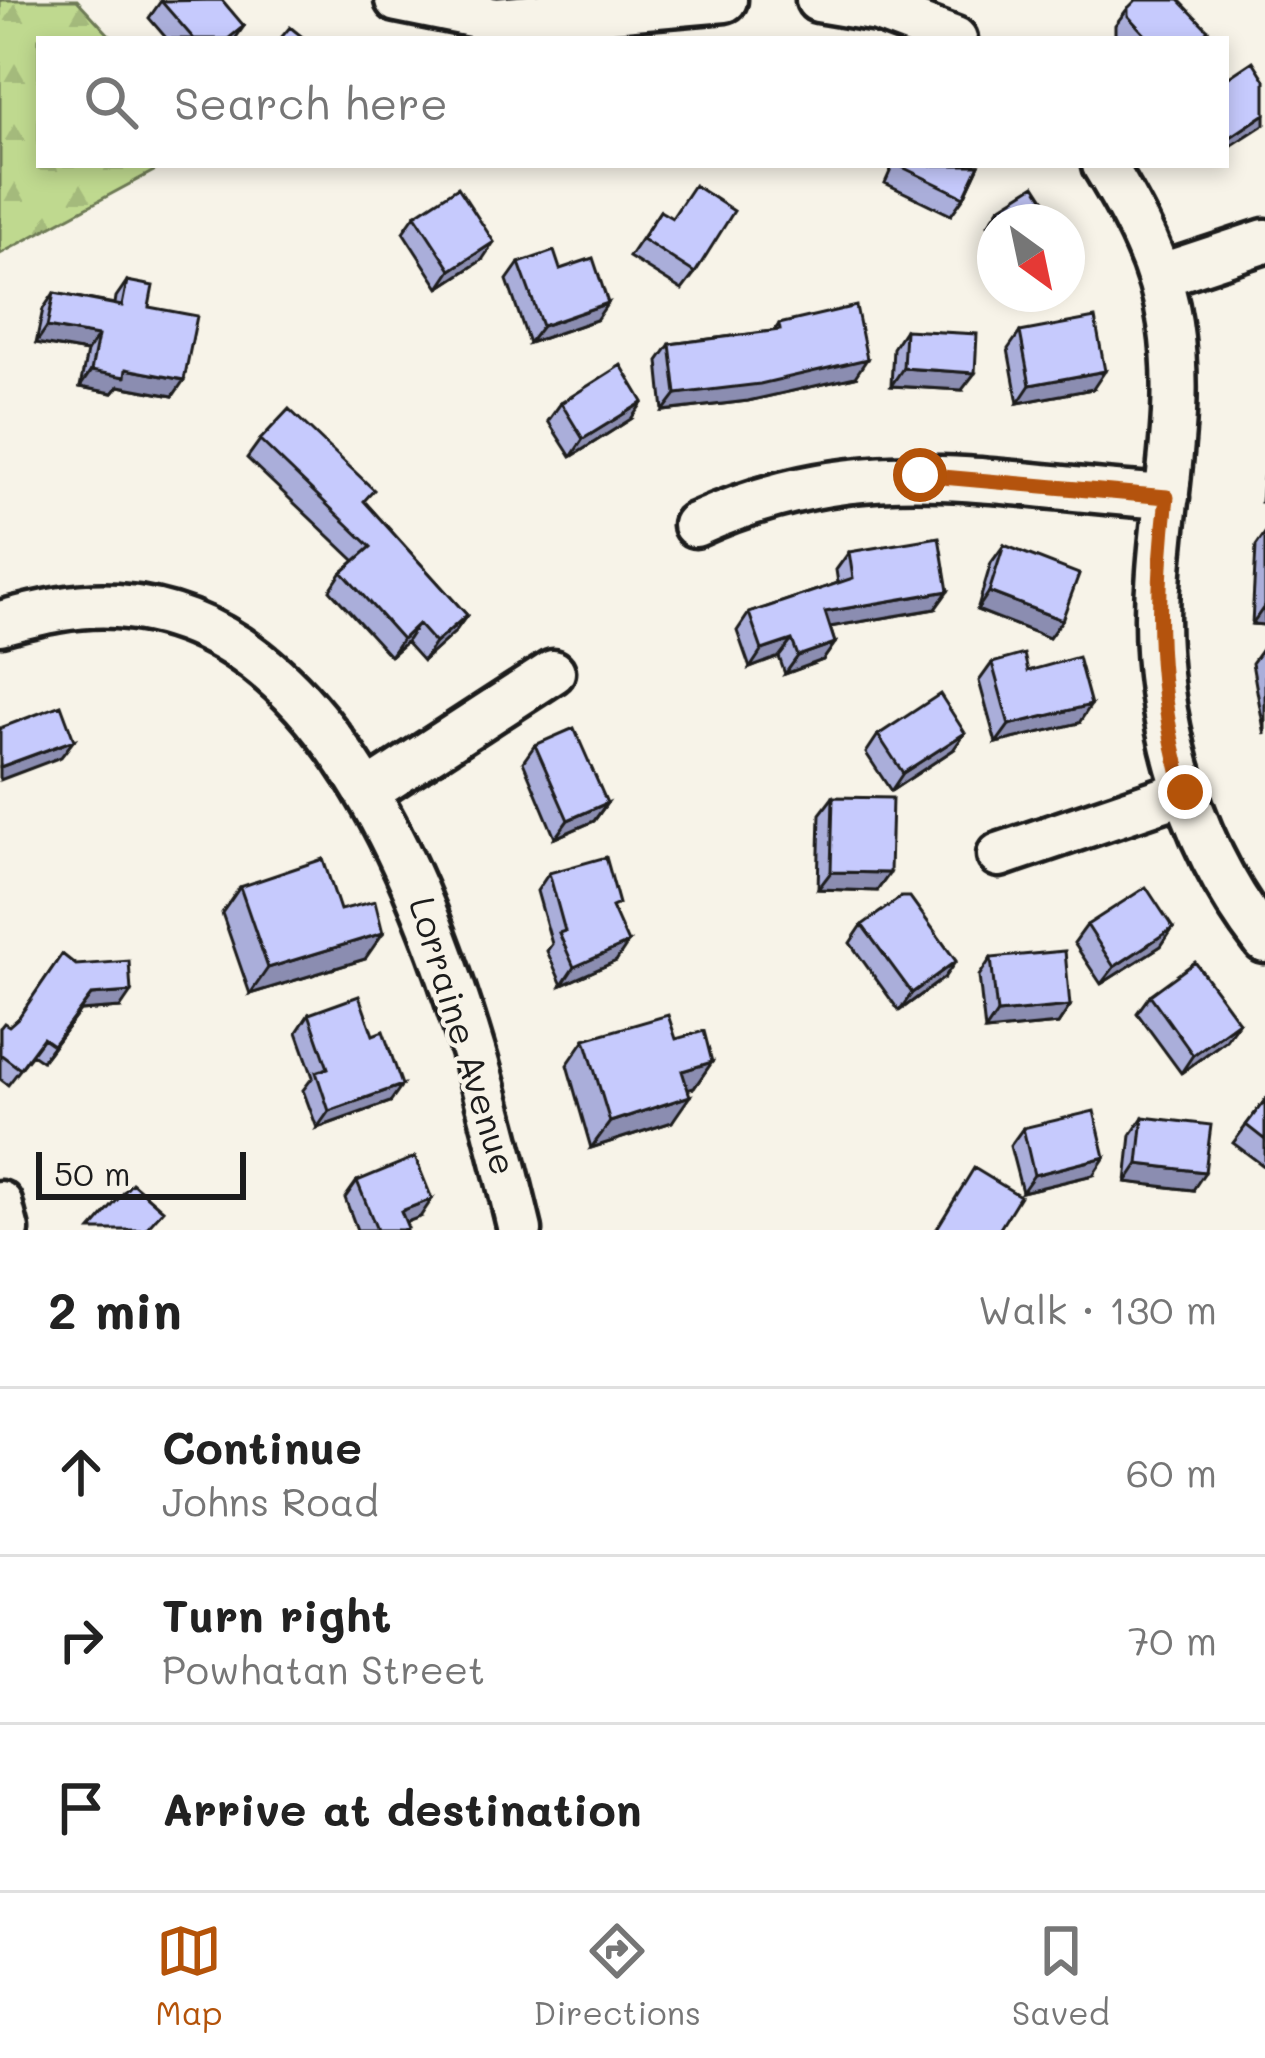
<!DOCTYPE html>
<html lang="en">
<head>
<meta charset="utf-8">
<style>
	:root { --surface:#fff; --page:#f2f2f2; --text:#222; --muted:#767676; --line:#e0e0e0; --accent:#b45309 }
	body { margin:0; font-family:Mali,sans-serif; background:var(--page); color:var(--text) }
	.compass { position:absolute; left:977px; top:204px; width:108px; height:108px; border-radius:50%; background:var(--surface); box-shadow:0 6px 18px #0003; rotate:147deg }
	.scale { position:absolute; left:36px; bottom:30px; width:210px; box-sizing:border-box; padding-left:12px; border:6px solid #1c1c1c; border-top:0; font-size:33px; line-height:42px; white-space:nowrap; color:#1c1c1c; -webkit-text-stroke:9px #f7f3e8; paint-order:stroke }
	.stop { position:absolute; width:36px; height:36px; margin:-27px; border:9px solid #b45309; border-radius:50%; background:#fff }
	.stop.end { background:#b45309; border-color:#fff; box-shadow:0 3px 12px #0008 }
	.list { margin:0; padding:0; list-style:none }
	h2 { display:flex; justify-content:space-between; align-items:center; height:156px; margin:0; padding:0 48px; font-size:51px }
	h2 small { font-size:39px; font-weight:400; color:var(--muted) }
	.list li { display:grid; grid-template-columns:78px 1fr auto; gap:36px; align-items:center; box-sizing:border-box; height:168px; padding:0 48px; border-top:3px solid var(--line) }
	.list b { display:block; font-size:45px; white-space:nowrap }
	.list p { margin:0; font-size:39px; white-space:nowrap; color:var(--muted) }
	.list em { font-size:39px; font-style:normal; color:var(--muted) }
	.icon { flex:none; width:66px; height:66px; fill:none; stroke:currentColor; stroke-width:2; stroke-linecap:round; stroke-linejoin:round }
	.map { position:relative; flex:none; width:1265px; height:1230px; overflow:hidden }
	.search { position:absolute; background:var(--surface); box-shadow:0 6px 18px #0003; left:36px; right:36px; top:36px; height:132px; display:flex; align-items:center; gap:30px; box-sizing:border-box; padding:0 42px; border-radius:0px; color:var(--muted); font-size:45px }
	.sheet { height:660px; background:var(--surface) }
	nav { display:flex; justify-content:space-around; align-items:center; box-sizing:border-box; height:168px; border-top:3px solid var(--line); background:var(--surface); font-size:33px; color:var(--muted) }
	nav a { display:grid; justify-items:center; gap:6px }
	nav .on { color:var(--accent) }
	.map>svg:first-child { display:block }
	.forest { fill:url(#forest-firs); stroke:#6e7a56; stroke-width:3 }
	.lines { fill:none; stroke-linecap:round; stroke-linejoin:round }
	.minor-casing { stroke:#1c1c1c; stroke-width:51 }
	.minor { stroke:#f7f3e8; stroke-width:42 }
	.wall { fill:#aaaeda; stroke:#1c1c1c; stroke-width:3 }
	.shaded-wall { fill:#8b8db1; stroke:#1c1c1c; stroke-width:3 }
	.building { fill:#c6cafd; stroke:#1c1c1c; stroke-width:3 }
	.route { stroke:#b45309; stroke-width:15 }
	.labels { text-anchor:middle; stroke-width:9; stroke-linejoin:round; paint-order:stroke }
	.street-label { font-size:36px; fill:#1c1c1c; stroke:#f7f3e8 }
</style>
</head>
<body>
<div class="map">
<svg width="1265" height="1230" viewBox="0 0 1265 1230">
	<defs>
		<pattern id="forest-firs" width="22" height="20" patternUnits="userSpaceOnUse" patternTransform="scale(3)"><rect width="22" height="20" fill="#bfd98f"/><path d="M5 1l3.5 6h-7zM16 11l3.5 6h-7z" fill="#a4ba7b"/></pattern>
	</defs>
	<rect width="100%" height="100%" fill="#f7f3e8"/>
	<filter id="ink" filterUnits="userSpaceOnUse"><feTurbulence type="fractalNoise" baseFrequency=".00833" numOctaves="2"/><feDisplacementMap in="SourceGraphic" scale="24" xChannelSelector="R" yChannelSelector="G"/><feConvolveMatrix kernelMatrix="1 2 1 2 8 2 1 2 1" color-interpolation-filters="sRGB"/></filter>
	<g filter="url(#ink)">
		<path class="forest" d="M0 0H77L113 39H39V165H165L0 254Z"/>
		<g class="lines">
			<defs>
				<path id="minor" d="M397 0 496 20 725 0
					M818 0 878 10 955 39
					M1104 165C1134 214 1162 266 1170 324 1183 407 1165 488 1159 571 1148 701 1184 837 1265 941
					M1159 276 1265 241
					M695 525C867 447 989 486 1167 497
					M0 623C38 613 77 603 117 606 374 623 472 1030 520 1230
					M368 792 553 672
					M999 855 1185 792
					M0 1203 7 1230"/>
			</defs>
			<use href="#minor" class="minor-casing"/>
			<use href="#minor" class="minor"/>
		</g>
		<path class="wall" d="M161 1 244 26 235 39H167L149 18Z
			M1128 8 1208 30 1202 39H1120L1115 34V25Z
			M893 165H979L964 197 951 215 885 183Z
			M1000 207 1059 222H995V235L988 225Z
			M660 211 695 273 682 290 629 257Z
			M415 215 482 260 439 288 403 232Z
			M519 263 560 269 596 320 529 343 507 280Z
			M127 281 149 307 173 396 119 386 113 393 80 387 87 352 36 343 43 309 54 293 115 304 116 297Z
			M779 324 855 377 748 401 663 411 658 361 670 344 774 331Z
			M905 330 962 390 891 386 893 348Z
			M1020 332 1093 389 1018 403 1008 349Z
			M561 403 631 419 571 457 548 421Z
			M260 440 365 502 467 615 454 633 423 661 406 642 390 656 330 590 342 572 355 561 247 458Z
			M1265 459V502H1261Z
			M1265 533V625L1252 624 1256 546Z
			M1004 545 1062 620 1049 638 977 610 991 563Z
			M849 552 935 609 830 627 835 643 823 660 785 674 779 657 750 668 737 631 749 613 838 583 836 570Z
			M1265 645V735L1252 663Z
			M992 663 1028 671 1079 723 996 743 979 681Z
			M878 735 953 750 891 791 866 753Z
			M535 745 607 803 594 821 555 838 523 762Z
			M833 797 877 891 818 889 820 814Z
			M549 873 614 912 616 961 562 985 547 951 552 944 537 891Z
			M240 887 340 910 365 959 250 994 222 913Z
			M862 925 944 978 899 1011 850 943Z
			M1087 925 1173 928 1161 946 1101 984 1074 943Z
			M62 954 120 1008 80 1011 42 1061 32 1054 8 1085 0 1079V1028L9 1026 19 1017Z
			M991 958 1070 1006 1058 1024 985 1031 979 976Z
			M1150 995 1239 1022 1226 1040 1181 1073 1137 1013Z
			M309 1014 390 1102 317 1128 303 1090 313 1077 297 1032Z
			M585 1039H676L712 1062 694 1088 688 1089 672 1122 591 1148 567 1065Z
			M1265 1100V1167L1233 1143Z
			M1143 1117 1193 1190 1126 1182 1131 1135Z
			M1023 1128 1093 1175 1022 1192 1010 1146Z
			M357 1181 420 1217 405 1222 406 1230H357L345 1198Z"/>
		<path class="shaded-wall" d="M1265 114V124L1226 149V140Z
			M494 242 482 260 439 288 451 270Z
			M608 303 596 320 529 343 542 326Z
			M47 327 98 336 87 352 36 343Z
			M867 359 855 377 748 401 663 411 676 394Z
			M903 368 975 373 962 390 891 386Z
			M126 369 184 380 173 396 119 386 113 393 80 387 91 371Z
			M1105 371 1093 389 1018 403 1030 385Z
			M643 402 631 419 571 457 583 439Z
			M948 591 935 609 812 630 825 612Z
			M989 592 1062 620 1049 638 977 610Z
			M1264 607 1265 625 1252 624Z
			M467 615 454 633 423 661 435 643Z
			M418 624 406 642 390 656 402 639Z
			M792 640 779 657 750 668 762 650Z
			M835 643 823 660 785 674 798 656Z
			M1091 705 1079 723 996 743 1009 725Z
			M965 733 953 750 891 791 903 773Z
			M74 740 61 757 0 780V767Z
			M607 803 594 821 555 838 568 820Z
			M831 872 890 873 877 891 818 889Z
			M1173 928 1161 946 1101 984 1114 967Z
			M383 933 365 959 250 994 268 968Z
			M628 943 616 961 562 985 574 967Z
			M956 961 944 978 899 1011 912 993Z
			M131 992 120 1008 80 1011 42 1061 91 995Z
			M1070 1006 1058 1024 985 1031 997 1013Z
			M1239 1022 1226 1040 1181 1073 1193 1055Z
			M712 1062 694 1088 664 1096 682 1071Z
			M402 1085 390 1102 317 1128 329 1111Z
			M690 1096 672 1122 591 1148 610 1122Z
			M1105 1157 1093 1175 1022 1192 1034 1175Z
			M1138 1164 1205 1172 1193 1190 1126 1182Z
			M432 1199 420 1217 389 1229 401 1211Z"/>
		<path class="building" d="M222 0 244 26 228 39H194L161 1Z
			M1136 0H1179L1208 30 1199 39H1149L1128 16V8Z
			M290 27 305 39H280Z
			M1253 61 1265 80V114L1226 140V79Z
			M898 165H979L964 197Z
			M694 185 734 211 695 273 642 239 660 211 672 218Z
			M1035 185 1059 222H1010L1000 207Z
			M458 187 494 242 451 270 415 215Z
			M1067 234 1075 246 1067 251Z
			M554 251 560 269 593 258 608 303 542 326 519 263Z
			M127 281 153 286 149 307 197 316 184 380 126 369 125 377 91 371 98 336 47 327 54 293 122 306Z
			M856 306 867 359 760 384 676 394 670 344 780 330 779 324Z
			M1095 318 1105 371 1030 385 1020 332Z
			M905 330 977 334 975 373 903 368Z
			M621 365 643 402 583 439 561 403Z
			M289 409 374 490 364 501 467 615 435 643 418 624 402 639 342 572 371 547 260 440Z
			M939 537 948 591 825 612 835 643 798 656 792 640 762 650 749 613 853 578 849 552Z
			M1004 545 1079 574 1062 620 989 592Z
			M1024 654 1028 671 1078 657 1091 705 1009 725 992 663Z
			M940 694 965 733 903 773 878 735Z
			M61 705 74 740 0 767V728Z
			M574 728 607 803 568 820 535 745Z
			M833 797 892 798 890 873 831 872Z
			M606 857 619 904 612 907 628 943 574 967 559 933 565 931 549 873Z
			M323 859 340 910 375 901 383 933 268 968 240 887Z
			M1146 887 1173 928 1114 967 1087 925Z
			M901 897H910L956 961 912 993 862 925Z
			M1065 951 1070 1006 997 1013 991 958Z
			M62 954 76 965 129 961 131 992 91 995 53 1045 43 1038 20 1069 0 1054V1028L4 1023 9 1026 19 1017Z
			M1195 962 1239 1022 1193 1055 1150 995Z
			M359 996 373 1035 383 1031 402 1085 329 1111 316 1072 328 1068 309 1014Z
			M668 1015 676 1039 704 1031 712 1062 682 1071 690 1096 610 1122 585 1039Z
			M1265 1100V1140L1246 1125Z
			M1094 1111 1105 1157 1034 1175 1023 1128Z
			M1143 1117 1211 1125 1205 1172 1138 1164Z
			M415 1157 432 1199 401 1211 408 1228 402 1230H377L357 1181Z
			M974 1168 1020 1196 999 1230H936Z
			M132 1183 163 1210 145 1230H91Z"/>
	</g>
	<g class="lines" filter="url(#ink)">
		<path class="route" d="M920 475 1167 497C1155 600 1155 693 1185 792"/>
	</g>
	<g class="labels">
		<g class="street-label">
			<text transform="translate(463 1036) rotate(73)" y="13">Lorraine Avenue</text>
		</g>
	</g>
</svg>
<svg class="compass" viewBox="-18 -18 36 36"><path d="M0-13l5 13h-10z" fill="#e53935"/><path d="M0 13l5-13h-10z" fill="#767676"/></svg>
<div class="scale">50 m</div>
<div class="stop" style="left:920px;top:475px"></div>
<div class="stop end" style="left:1185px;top:792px"></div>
<div class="search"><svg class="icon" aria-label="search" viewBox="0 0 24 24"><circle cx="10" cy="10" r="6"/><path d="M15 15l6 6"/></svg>Search here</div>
</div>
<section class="sheet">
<h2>2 min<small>Walk · 130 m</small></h2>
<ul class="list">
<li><svg class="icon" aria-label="ahead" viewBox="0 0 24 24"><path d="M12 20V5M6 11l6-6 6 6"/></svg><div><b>Continue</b><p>Johns Road</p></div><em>60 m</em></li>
<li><svg class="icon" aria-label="right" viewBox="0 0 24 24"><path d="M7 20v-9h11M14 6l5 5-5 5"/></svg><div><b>Turn right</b><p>Powhatan Street</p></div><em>70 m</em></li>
<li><svg class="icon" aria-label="arrive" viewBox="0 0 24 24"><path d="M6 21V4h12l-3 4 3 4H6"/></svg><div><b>Arrive at destination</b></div></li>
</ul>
</section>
<nav>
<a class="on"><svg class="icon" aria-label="map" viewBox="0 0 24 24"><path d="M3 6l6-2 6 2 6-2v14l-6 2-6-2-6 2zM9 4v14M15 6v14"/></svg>Map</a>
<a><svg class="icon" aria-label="directions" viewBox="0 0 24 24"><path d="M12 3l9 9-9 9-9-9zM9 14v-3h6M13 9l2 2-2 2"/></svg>Directions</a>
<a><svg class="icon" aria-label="saved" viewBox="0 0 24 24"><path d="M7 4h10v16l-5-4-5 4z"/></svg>Saved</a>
</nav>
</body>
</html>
